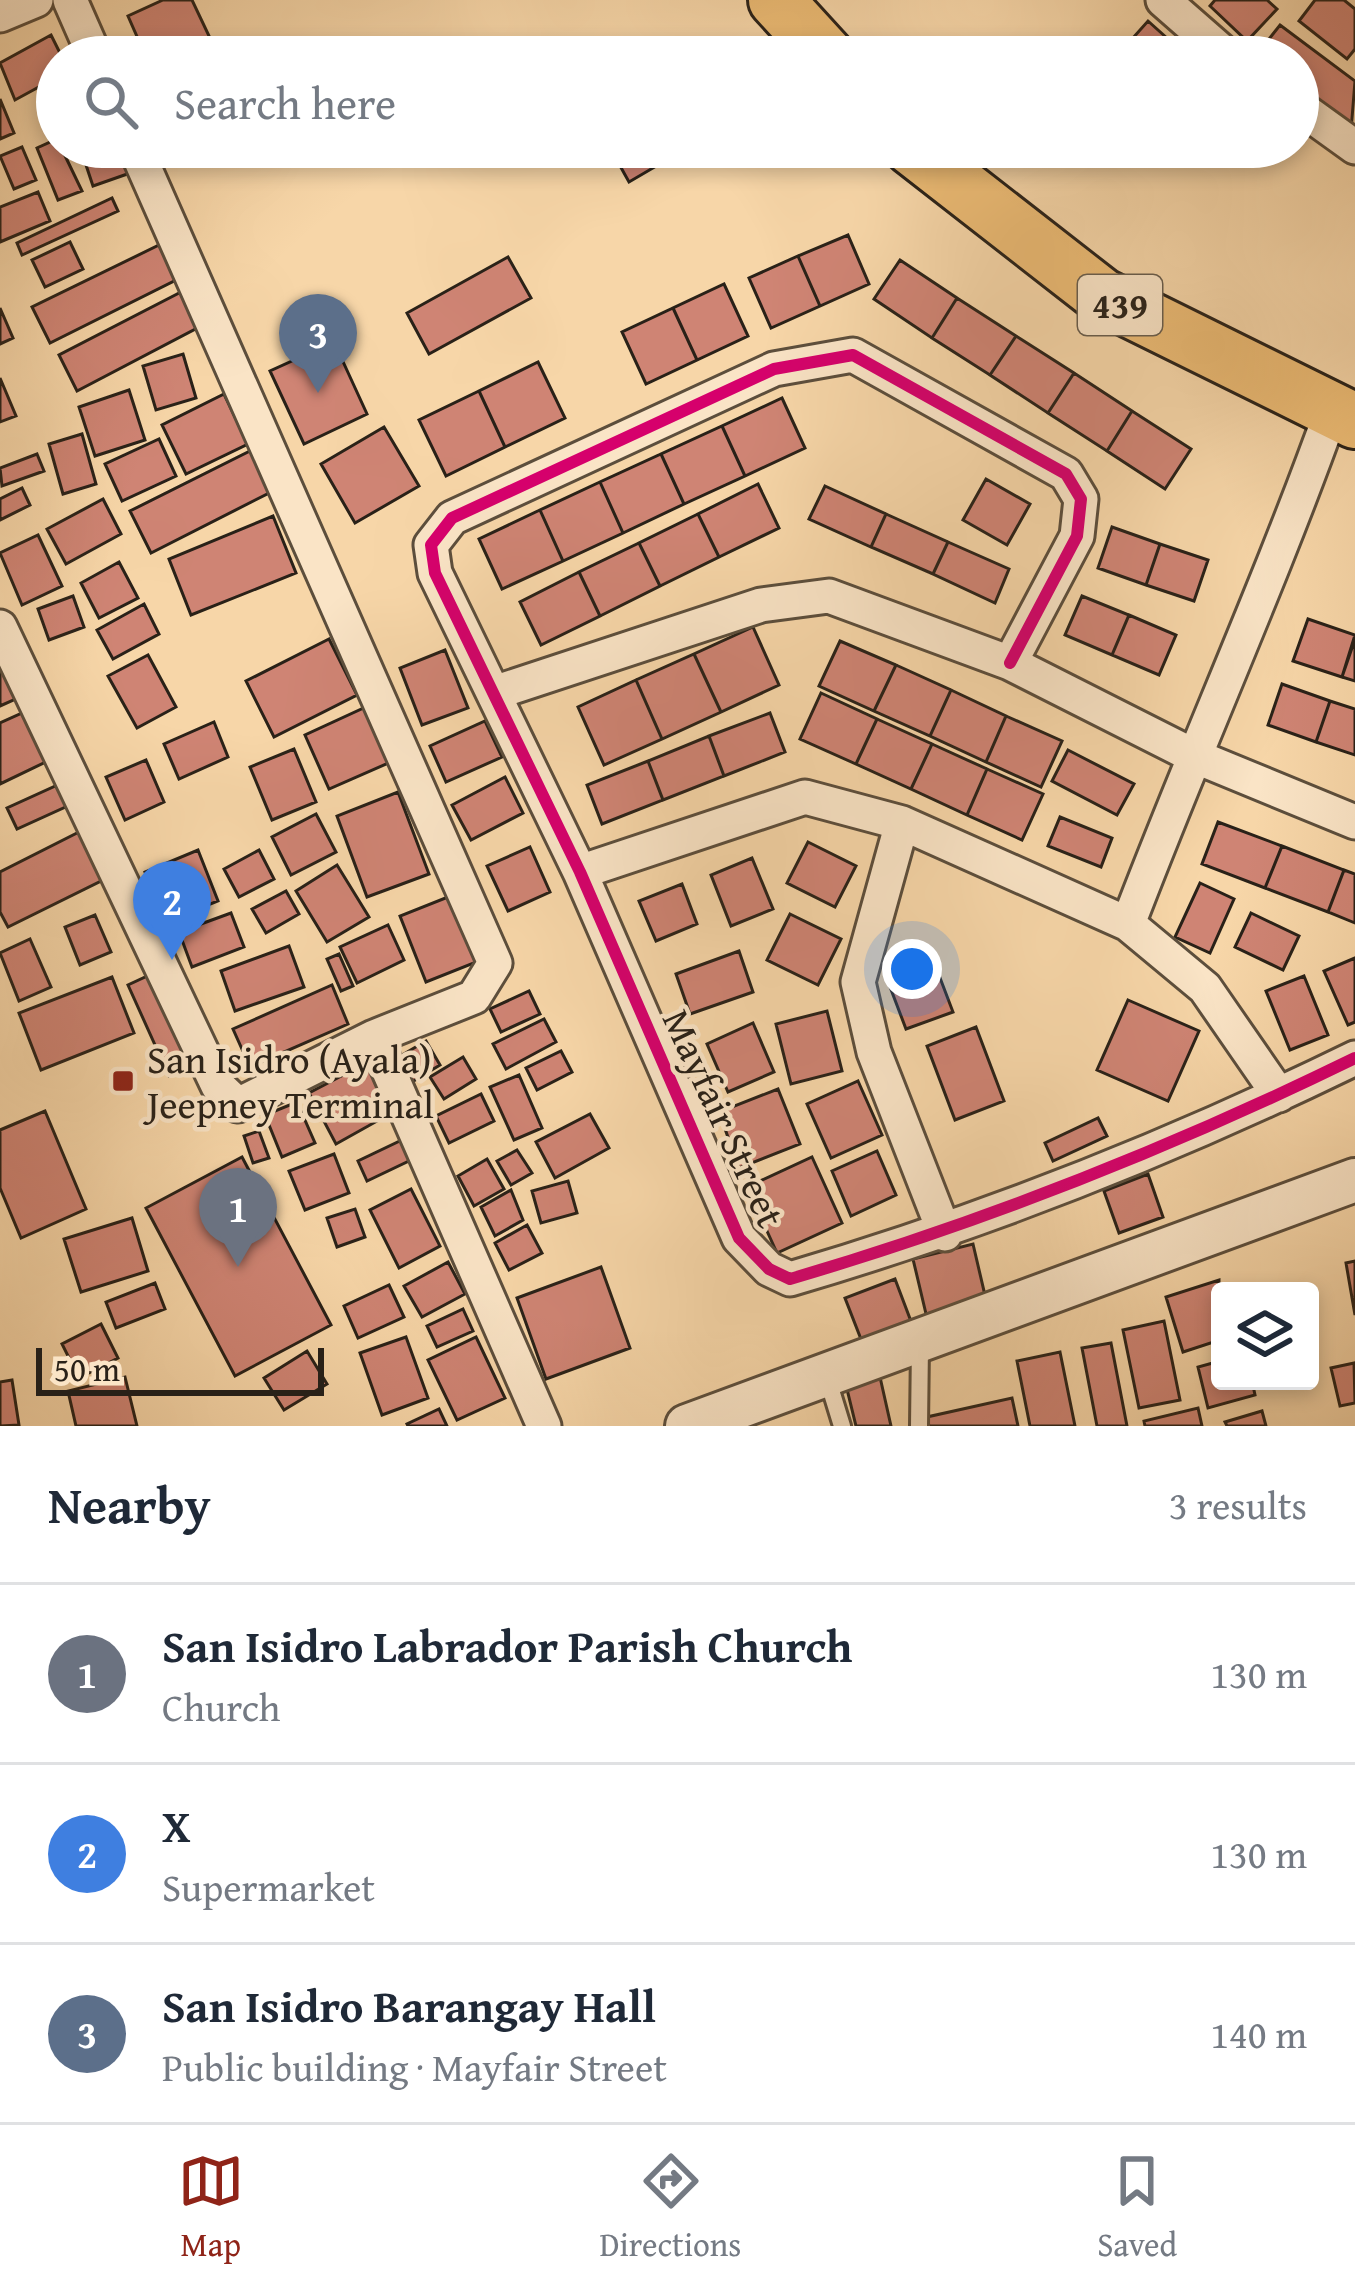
<!DOCTYPE html>
<html lang="en">
<head>
<meta charset="utf-8">
<style>
	:root { --surface:#fff; --page:#f6f6f7; --text:#1f2937; --muted:#747a83; --line:#e0e1e3; --accent:#8f2418 }
	body { margin:0; font-family:"Gentium Book Plus",serif; background:var(--page); color:var(--text) }
	.controls { position:absolute; right:36px; bottom:36px; display:grid; overflow:hidden; border-radius:12px; box-shadow:0 6px 18px #0003 }
	.controls button { width:108px; height:108px; display:grid; place-items:center; padding:0; border:0; border-bottom:3px solid var(--line); background:var(--surface); color:var(--text); font:60px sans-serif }
	.scale { position:absolute; left:36px; bottom:30px; width:288px; box-sizing:border-box; padding-left:12px; border:6px solid #292118; border-top:0; font-size:33px; line-height:42px; white-space:nowrap; color:#292118; -webkit-text-stroke:9px #fae4c6; paint-order:stroke }
	.you { position:absolute; left:912px; top:969px; width:42px; height:42px; margin:-30px; border:9px solid #fff; border-radius:50%; background:#1a73e8; box-shadow:0 0 0 18px #1a73e833 }
	.badge { display:grid; place-items:center; width:78px; height:78px; border-radius:50%; background:var(--accent); color:#fff; font-size:39px; font-weight:700 }
	.pin { position:absolute; translate:-50% -99px; filter:drop-shadow(0 3px 6px #0008) }
	.pin::after { content:''; position:absolute; top:63px; width:42px; height:36px; background:inherit; clip-path:polygon(0 0,100% 0,50% 100%) }
	.list { margin:0; padding:0; list-style:none }
	h2 { display:flex; justify-content:space-between; align-items:center; height:156px; margin:0; padding:0 48px; font-size:51px }
	h2 small { font-size:39px; font-weight:400; color:var(--muted) }
	.list li { display:grid; grid-template-columns:78px 1fr auto; gap:36px; align-items:center; box-sizing:border-box; height:180px; padding:0 48px; border-top:3px solid var(--line) }
	.list b { display:block; font-size:45px; white-space:nowrap }
	.list p { margin:0; font-size:39px; white-space:nowrap; color:var(--muted) }
	.list em { font-size:39px; font-style:normal; color:var(--muted) }
	.icon { flex:none; width:66px; height:66px; fill:none; stroke:currentColor; stroke-width:2; stroke-linecap:round; stroke-linejoin:round }
	.map { position:relative; flex:none; width:1355px; height:1426px; overflow:hidden }
	.search { position:absolute; background:var(--surface); box-shadow:0 6px 18px #0003; left:36px; right:36px; top:36px; height:132px; display:flex; align-items:center; gap:30px; box-sizing:border-box; padding:0 42px; border-radius:66px; color:var(--muted); font-size:45px }
	.sheet { height:696px; background:var(--surface) }
	nav { display:flex; justify-content:space-around; align-items:center; box-sizing:border-box; height:168px; border-top:3px solid var(--line); background:var(--surface); font-size:33px; color:var(--muted) }
	nav a { display:grid; justify-items:center; gap:6px }
	nav .on { color:var(--accent) }
	.map>svg:first-child { display:block }
	.building { fill:#cf8474; stroke:#292118; stroke-width:3 }
	.lines { fill:none; stroke-linecap:round; stroke-linejoin:round }
	.service-casing { stroke:#5c4e3c; stroke-width:22 }
	.minor-casing { stroke:#5c4e3c; stroke-width:39 }
	.tertiary-casing { stroke:#5c4e3c; stroke-width:48 }
	.primary-casing { stroke:#292118; stroke-width:60 }
	.service { stroke:#fae4c6; stroke-width:16 }
	.minor { stroke:#fae4c6; stroke-width:33 }
	.tertiary { stroke:#fae4c6; stroke-width:42 }
	.primary { stroke:#ecbb74; stroke-width:54 }
	.cycleway-casing { stroke:#fae4c6; stroke-width:20 }
	.cycleway { stroke:#d6006c; stroke-width:12 }
	.poi-dot { fill:#8f2418; stroke:#fae4c6; stroke-width:4.5 }
	.labels { text-anchor:middle; stroke-width:9; stroke-linejoin:round; paint-order:stroke }
	.shield { fill:#fae4c6; stroke:#685c4c; stroke-width:3 }
	.shield-label { font-size:36px; font-weight:bold; fill:#292118 }
	.poi-label { font-size:39px; fill:#292118; stroke:#fae4c6; text-anchor:start }
	.street-label { font-size:39px; fill:#292118; stroke:#fae4c6 }
</style>
</head>
<body>
<div class="map">
<svg width="1355" height="1426" viewBox="0 0 1355 1426">
	<rect width="100%" height="100%" fill="#f7d6a8"/>
	<filter id="stains"><feTurbulence type="fractalNoise" baseFrequency=".00167" numOctaves="4"/><feColorMatrix values="0 0 0 0 .2 0 0 0 0 .09 0 0 0 0 .02 0 0 0 .5 -.17"/></filter>
	<radialGradient id="worn" r=".72"><stop offset=".6" stop-color="#630" stop-opacity="0"/><stop offset="1" stop-color="#630" stop-opacity=".3"/></radialGradient>
	<path class="building" d="M163 0H192L219 57H146L128 16Z
		M1215 0H1267L1277 9 1247 41 1210 6Z
		M1315 0H1344L1355 9V49L1347 59 1299 21Z
		M1148 21 1188 57H1116Z
		M1280 25 1355 81 1351 131 1298 92V57H1255Z
		M51 35 62 57H57V77L15 100 0 63Z
		M0 99 14 133 0 139Z
		M57 139 82 191 58 200 37 148Z
		M22 147 36 180 14 189 0 156Z
		M80 147H124L133 172 93 186Z
		M648 147 658 165 629 182 619 164Z
		M38 192 50 221 0 242V207Z
		M112 198 118 211 22 255 17 243Z
		M848 235 869 284 820 306 798 256Z
		M70 242 83 269 45 287 32 260Z
		M159 245 176 280 50 343 32 307Z
		M798 256 820 306 771 328 749 278Z
		M508 257 531 298 429 354 407 313Z
		M900 260 957 298 932 338 874 299Z
		M724 284 748 336 697 360 673 308Z
		M183 291 201 326 77 391 59 355Z
		M957 298 1016 336 990 375 932 338Z
		M0 308 13 338 0 344Z
		M673 308 697 360 646 384 622 332Z
		M1016 336 1074 373 1048 413 990 375Z
		M334 342 367 414 304 444 270 371Z
		M183 354 196 398 156 410 143 366Z
		M538 362 565 418 505 447 479 391Z
		M1074 373 1132 411 1107 451 1048 413Z
		M0 378 16 416 0 422Z
		M129 390 145 440 95 456 79 407Z
		M479 391 505 447 446 476 419 420Z
		M224 394 248 444 186 474 162 425Z
		M782 398 805 448 745 476 722 426Z
		M1132 411 1191 449 1165 489 1107 451Z
		M722 426 745 476 684 504 661 454Z
		M384 427 419 486 355 523 321 464Z
		M82 434 96 484 63 494 49 444Z
		M159 439 176 476 122 501 105 464Z
		M254 449 275 490 151 553 130 511Z
		M37 454 44 471 2 486 0 468Z
		M661 454 684 504 623 533 600 482Z
		M986 479 1030 504 1007 545 963 520Z
		M600 482 623 533 563 561 540 510Z
		M758 484 779 528 719 557 698 514Z
		M825 486 886 514 871 547 809 519Z
		M22 488 30 505 0 520V499Z
		M103 499 121 534 66 564 47 529Z
		M540 510 563 561 502 589 479 539Z
		M698 514 719 557 660 586 639 543Z
		M886 514 948 542 933 574 871 547Z
		M273 516 296 573 191 615 169 559Z
		M1112 527 1160 544 1146 585 1098 568Z
		M38 535 62 586 22 605 0 553Z
		M948 542 1009 569 995 603 933 574Z
		M639 543 660 586 600 616 579 572Z
		M1160 544 1208 560 1194 601 1146 585Z
		M119 562 138 598 99 618 81 583Z
		M579 572 600 616 541 645 520 602Z
		M73 596 84 627 49 640 38 609Z
		M1082 596 1129 615 1112 655 1065 635Z
		M144 604 159 634 113 659 97 630Z
		M1129 615 1176 635 1159 675 1112 655Z
		M1308 619 1355 635 1342 677 1293 661Z
		M753 627 779 685 721 712 694 654Z
		M329 639 357 695 274 737 246 681Z
		M1355 639V681L1342 677Z
		M840 641 896 665 874 711 819 686Z
		M445 650 468 708 422 725 400 668Z
		M694 654 721 712 662 739 636 680Z
		M148 655 176 707 137 728 108 676Z
		M896 665 951 690 930 736 874 711Z
		M7 670 20 697 0 706V673Z
		M636 680 662 739 604 765 578 707Z
		M1282 684 1330 701 1316 742 1268 725Z
		M951 690 1006 716 986 762 930 736Z
		M821 693 877 719 856 764 800 739Z
		M1330 701 1355 709V755L1316 742Z
		M368 706 393 761 329 789 305 735Z
		M31 709 54 758 0 784V723Z
		M770 713 785 752 724 776 709 736Z
		M1006 716 1062 741 1041 787 986 762Z
		M877 719 932 744 911 789 856 764Z
		M485 721 502 757 446 782 430 746Z
		M214 722 228 757 179 779 164 744Z
		M709 736 724 776 663 800 648 761Z
		M932 744 987 769 967 815 911 789Z
		M294 749 316 802 272 820 250 767Z
		M1068 750 1134 784 1117 815 1052 781Z
		M146 760 164 802 125 820 106 777Z
		M648 761 663 800 602 824 587 785Z
		M987 769 1043 794 1022 840 967 815Z
		M505 777 523 813 471 840 452 805Z
		M62 783 72 804 17 829 7 808Z
		M398 792 429 874 367 897 337 816Z
		M316 814 336 852 291 875 272 837Z
		M1060 817 1112 838 1101 867 1048 846Z
		M1218 822 1282 846 1265 888 1202 864Z
		M79 832 103 880 8 927 0 912V872Z
		M808 842 856 866 835 907 787 883Z
		M1282 846 1344 870 1328 912 1265 888Z
		M530 847 550 892 508 911 487 866Z
		M198 850 218 901 166 922 145 872Z
		M259 850 274 879 239 897 224 869Z
		M752 858 773 909 731 926 711 875Z
		M337 865 369 917 327 942 296 891Z
		M1344 870 1355 874V923L1328 912Z
		M1200 883 1234 899 1210 953 1175 937Z
		M682 884 697 924 656 941 639 901Z
		M286 891 299 914 266 933 252 909Z
		M458 893 484 959 426 982 400 916Z
		M231 913 244 947 192 967 179 932Z
		M1251 913 1299 936 1283 970 1235 947Z
		M790 914 841 939 818 985 767 960Z
		M95 915 111 952 80 965 65 927Z
		M388 925 404 960 357 983 340 947Z
		M30 939 51 987 19 1001 0 953Z
		M289 946 304 987 235 1011 221 971Z
		M739 951 753 992 690 1014 676 974Z
		M339 954 353 986 341 991 327 959Z
		M1355 958V1022L1348 1025 1324 971Z
		M934 962 953 1012 906 1029 887 979Z
		M156 972 196 1063 169 1076 128 985Z
		M1304 976 1328 1035 1290 1050 1266 991Z
		M112 977 134 1033 41 1070 19 1013Z
		M332 985 348 1024 250 1067 233 1029Z
		M529 991 540 1014 501 1032 490 1009Z
		M1128 1000 1199 1031 1168 1101 1097 1070Z
		M827 1011 842 1071 791 1084 776 1024Z
		M544 1019 556 1042 506 1069 493 1044Z
		M753 1023 774 1072 728 1092 707 1044Z
		M976 1027 1004 1101 955 1120 927 1046Z
		M426 1041 440 1065 412 1082 397 1058Z
		M561 1051 572 1072 537 1090 526 1068Z
		M463 1057 476 1079 444 1099 430 1077Z
		M368 1062 395 1111 336 1144 309 1093Z
		M519 1075 542 1128 514 1140 490 1087Z
		M858 1081 882 1135 831 1158 807 1104Z
		M778 1089 800 1144 739 1168 719 1112Z
		M481 1094 494 1121 449 1143 436 1116Z
		M297 1102 315 1143 282 1157 265 1115Z
		M45 1111 86 1209 21 1238 0 1188V1130Z
		M590 1114 609 1148 555 1178 536 1142Z
		M1098 1118 1107 1136 1053 1161 1045 1143Z
		M259 1131 269 1158 253 1163 244 1136Z
		M404 1139 413 1159 367 1181 358 1161Z
		M517 1150 532 1173 511 1185 497 1161Z
		M877 1151 896 1195 851 1216 832 1171Z
		M334 1154 349 1193 305 1210 289 1171Z
		M242 1157 331 1325 235 1376 146 1208Z
		M812 1157 842 1223 777 1253 747 1187Z
		M487 1159 504 1189 474 1206 458 1176Z
		M1148 1174 1163 1217 1119 1233 1104 1191Z
		M568 1181 577 1213 541 1223 532 1191Z
		M411 1189 440 1246 399 1268 370 1210Z
		M511 1190 523 1220 495 1236 481 1207Z
		M355 1209 365 1237 337 1247 327 1218Z
		M132 1218 148 1271 81 1292 64 1239Z
		M527 1225 542 1253 509 1270 495 1243Z
		M973 1244 987 1304 927 1318 913 1259Z
		M1355 1261V1315L1346 1263Z
		M448 1262 465 1294 422 1317 404 1286Z
		M601 1267 630 1348 546 1379 517 1298Z
		M895 1279 915 1332 866 1352 845 1298Z
		M1219 1280 1220 1340 1183 1352 1166 1297Z
		M155 1283 165 1309 116 1328 106 1302Z
		M389 1285 404 1317 358 1338 344 1306Z
		M463 1309 473 1331 437 1347 427 1326Z
		M1164 1321 1180 1400 1139 1408 1123 1330Z
		M101 1324 118 1358 79 1378 62 1344Z
		M406 1337 428 1398 382 1415 360 1353Z
		M476 1337 505 1398 457 1420 428 1360Z
		M1111 1343 1127 1426H1097L1082 1348Z
		M307 1351 327 1384 284 1410 264 1378Z
		M1060 1352 1075 1426H1030L1017 1361Z
		M1220 1361V1381H1252L1255 1395 1208 1408 1198 1367Z
		M1354 1363 1355 1403 1340 1406 1331 1368Z
		M125 1377 137 1426H76L68 1391Z
		M880 1377 891 1426H856L846 1385Z
		M12 1380 19 1425 0 1426V1382Z
		M1012 1398 1018 1426H929L927 1417Z
		M1198 1408 1202 1426H1145L1144 1421Z
		M439 1409 447 1426H408L407 1424Z
		M1262 1411 1266 1426H1227L1225 1422Z"/>
	<g class="lines">
		<defs>
			<path id="service" d="M827 1377 842 1426
				M919 1426 920 1345"/>
			<path id="minor" d="M70 0 95 57
				M1163 0 1228 57
				M0 15 36 0
				M1298 106 1355 147
				M0 627 218 1086 238 1105 374 1037 474 997 495 963 135 147
				M1010 663 1077 536 1081 499 1066 474 853 355 774 369 452 518 431 545 435 573 580 872 739 1238 769 1269 790 1279C984 1222 1173 1147 1355 1058
				M494 693 761 605 829 596 1010 663 1192 755 1355 822
				M902 823 858 982 874 1052 945 1234
				M580 872 805 797 902 823 1128 924 1205 988 1279 1095
				M1128 924C1193 753 1269 586 1331 413
				M374 1037 544 1426"/>
			<path id="tertiary" d="M687 1426 1355 1180"/>
			<path id="primary" d="M776 0 828 57
				M911 147 1102 296 1355 421"/>
		</defs>
		<use href="#service" class="service-casing"/>
		<use href="#minor" class="minor-casing"/>
		<use href="#tertiary" class="tertiary-casing"/>
		<use href="#primary" class="primary-casing"/>
		<use href="#service" class="service"/>
		<use href="#minor" class="minor"/>
		<use href="#tertiary" class="tertiary"/>
		<use href="#primary" class="primary"/>
		<defs>
			<path id="cycleway" d="M1010 663 1077 536 1081 499 1066 474 853 355 774 369 452 518 431 545 435 573 580 872 739 1238 769 1269 790 1279C984 1222 1173 1147 1355 1058"/>
		</defs>
		<use href="#cycleway" class="cycleway-casing"/>
		<use href="#cycleway" class="cycleway"/>
	</g>
	<rect class="poi-dot" x="111" y="1069" width="24" height="24" rx="6"/>
	<g class="labels">
		<rect class="shield" x="1078" y="275" width="84" height="60" rx="9"/>
		<g class="shield-label">
			<text x="1120" y="318">439</text>
		</g>
		<g class="poi-label">
			<text x="147" y="1073">San Isidro (Ayala)<tspan x="147" dy="45">Jeepney Terminal</tspan></text>
		</g>
		<g class="street-label">
			<text transform="translate(724 1118) rotate(65)" y="14">Mayfair Street</text>
		</g>
	</g>
	<rect width="100%" height="100%" filter="url(#stains)"/>
	<rect width="100%" height="100%" fill="url(#worn)"/>
</svg>
<div class="controls">
<button><svg class="icon" aria-label="layers" viewBox="0 0 24 24"><path d="M12 4l9 5-9 5-9-5zM3 14l9 5 9-5"/></svg></button>
</div>
<div class="scale">50 m</div>
<div class="you"></div>
<div class="pin badge" style="left:238px;top:1267px;background:#6b7280">1</div>
<div class="pin badge" style="left:172px;top:960px;background:#3f7fe0">2</div>
<div class="pin badge" style="left:318px;top:393px;background:#5c6f8a">3</div>
<div class="search"><svg class="icon" aria-label="search" viewBox="0 0 24 24"><circle cx="10" cy="10" r="6"/><path d="M15 15l6 6"/></svg>Search here</div>
</div>
<section class="sheet">
<h2>Nearby<small>3 results</small></h2>
<ul class="list">
<li><span class="badge" style="background:#6b7280">1</span><div><b>San Isidro Labrador Parish Church</b><p>Church</p></div><em>130 m</em></li>
<li><span class="badge" style="background:#3f7fe0">2</span><div><b>X</b><p>Supermarket</p></div><em>130 m</em></li>
<li><span class="badge" style="background:#5c6f8a">3</span><div><b>San Isidro Barangay Hall</b><p>Public building · Mayfair Street</p></div><em>140 m</em></li>
</ul>
</section>
<nav>
<a class="on"><svg class="icon" aria-label="map" viewBox="0 0 24 24"><path d="M3 6l6-2 6 2 6-2v14l-6 2-6-2-6 2zM9 4v14M15 6v14"/></svg>Map</a>
<a><svg class="icon" aria-label="directions" viewBox="0 0 24 24"><path d="M12 3l9 9-9 9-9-9zM9 14v-3h6M13 9l2 2-2 2"/></svg>Directions</a>
<a><svg class="icon" aria-label="saved" viewBox="0 0 24 24"><path d="M7 4h10v16l-5-4-5 4z"/></svg>Saved</a>
</nav>
</body>
</html>
